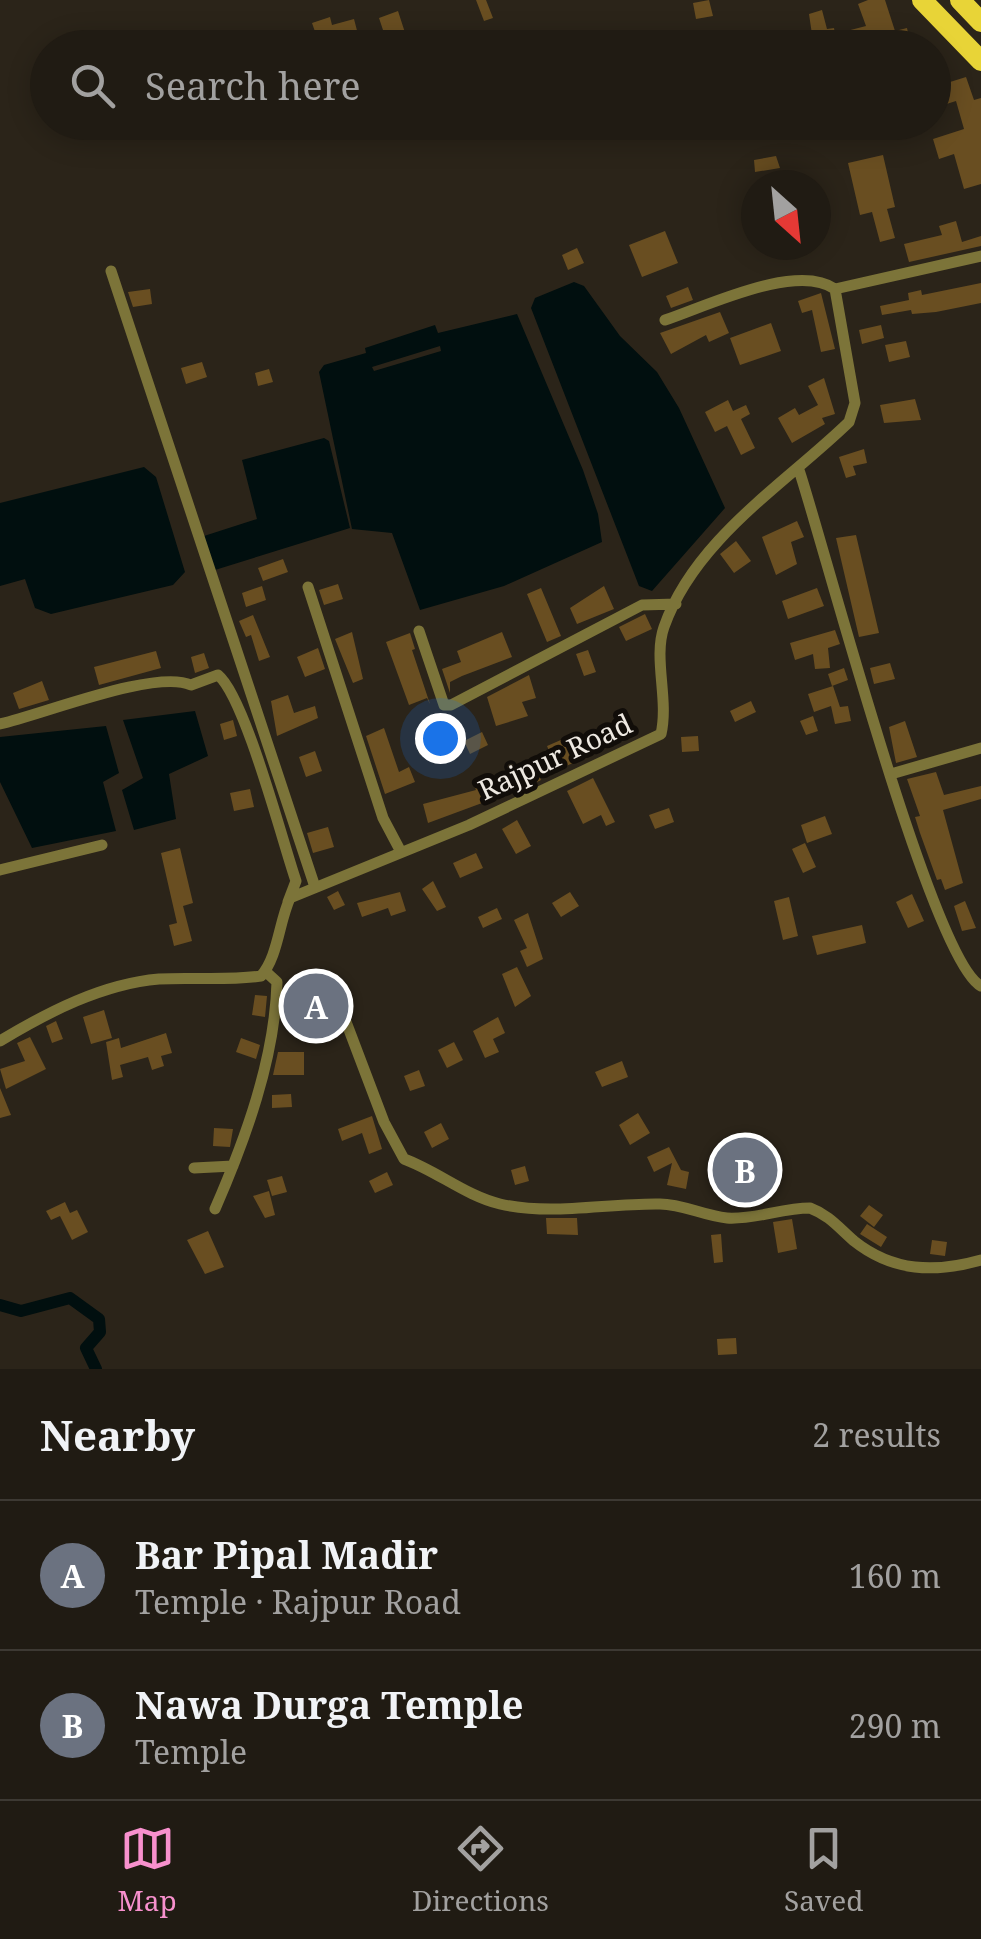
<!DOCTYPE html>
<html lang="en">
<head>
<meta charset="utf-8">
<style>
	:root { --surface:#201b13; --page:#2d2821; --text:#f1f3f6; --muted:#a2a1a0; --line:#3d3933; --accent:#f790cd }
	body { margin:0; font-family:"Noto Serif",serif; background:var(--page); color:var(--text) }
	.compass { position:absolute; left:741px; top:170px; width:90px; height:90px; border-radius:50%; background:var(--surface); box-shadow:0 5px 25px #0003; rotate:153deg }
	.you { position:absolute; left:440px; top:738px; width:35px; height:35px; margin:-25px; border:8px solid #fff; border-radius:50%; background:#1a73e8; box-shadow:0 0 0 15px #1a73e833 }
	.badge { display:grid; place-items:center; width:65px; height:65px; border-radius:50%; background:var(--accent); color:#fff; font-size:32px; font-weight:700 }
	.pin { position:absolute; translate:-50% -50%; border:5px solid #fff; box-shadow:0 2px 10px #0006 }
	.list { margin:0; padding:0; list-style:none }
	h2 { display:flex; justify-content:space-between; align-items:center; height:130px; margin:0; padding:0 40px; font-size:42px }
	h2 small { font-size:32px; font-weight:400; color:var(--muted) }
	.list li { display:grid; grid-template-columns:65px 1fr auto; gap:30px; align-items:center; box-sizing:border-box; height:150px; padding:0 40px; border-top:2px solid var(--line) }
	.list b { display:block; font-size:38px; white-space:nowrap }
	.list p { margin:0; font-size:32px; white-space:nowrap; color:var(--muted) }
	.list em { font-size:32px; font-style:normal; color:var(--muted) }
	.icon { flex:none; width:55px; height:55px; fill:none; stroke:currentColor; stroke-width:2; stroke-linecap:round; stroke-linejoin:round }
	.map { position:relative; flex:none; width:981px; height:1369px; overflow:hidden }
	.search { position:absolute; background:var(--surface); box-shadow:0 5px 25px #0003; left:30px; right:30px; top:30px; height:110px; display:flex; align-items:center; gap:25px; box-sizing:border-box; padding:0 35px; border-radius:55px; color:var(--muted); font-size:38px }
	.sheet { height:430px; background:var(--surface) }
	nav { display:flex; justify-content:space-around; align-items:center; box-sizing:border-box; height:140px; border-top:2px solid var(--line); background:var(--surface); font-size:28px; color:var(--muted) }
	nav a { display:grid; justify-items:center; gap:5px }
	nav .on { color:var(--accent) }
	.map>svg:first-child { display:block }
	.water { fill:#010f0f; fill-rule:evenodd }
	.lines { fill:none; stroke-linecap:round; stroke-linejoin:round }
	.canal { stroke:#010f0f; stroke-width:12 }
	.building { fill:#694e21 }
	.minor { stroke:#7c7439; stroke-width:11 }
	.trunk { stroke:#e8d437; stroke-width:20 }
	.labels { text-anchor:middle; stroke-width:10; stroke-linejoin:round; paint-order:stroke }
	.street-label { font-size:28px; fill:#eee9e2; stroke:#110d09 }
</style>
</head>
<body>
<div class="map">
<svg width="981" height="1369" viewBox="0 0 981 1369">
	<rect width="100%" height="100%" fill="#2b2419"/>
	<path class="water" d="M574 282 584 286 620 336 657 372 679 408 725 508 652 591 639 586 531 308 535 298Z
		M517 314 583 470 598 514 602 542 504 586 420 610 392 533 352 529 319 372 324 365 366 353 365 348 435 325 438 333ZM440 346 441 351 374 371 372 367Z
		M324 438 329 441 350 528 215 570 204 536 257 519 242 460Z
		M144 467 156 477 185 572 173 585 51 614 35 608 25 579 0 586V503Z
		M195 711 208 756 169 774 176 819 134 830 122 790 143 778 123 720Z
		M106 726 119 773 103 782 116 831 32 848 0 782V737Z"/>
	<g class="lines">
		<path class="canal" d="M0 1305 21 1311 70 1298 99 1319 100 1332 86 1348 96 1369"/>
	</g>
	<path class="building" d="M476 0H486L493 18 484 21Z
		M709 0 713 16 696 19 693 3Z
		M868 0H885L895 31 907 28 911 48H814L809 14 822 10 827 29 834 28 835 34 866 26 858 4Z
		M398 11 410 48H399L394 33 385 36 379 18Z
		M330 17 332 25 354 19 360 42 342 46 341 40 320 46 312 23Z
		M966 77 974 100 981 98V184L964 189 954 154 939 159 933 139 964 129 956 101 934 108V87Z
		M306 122H342V124L310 135Z
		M855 122H907V126L859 139Z
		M883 155 895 207 887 209 895 238 880 242 872 212 860 215 848 163Z
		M776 156 780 168 755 172 754 160Z
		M956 221 962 242 981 236V246L909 262 904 244 942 235 939 226Z
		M665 231 678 263 642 277 629 245Z
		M577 248 584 263 568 270 562 255Z
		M981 283V303L936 312 912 314 911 310 882 315 880 306 909 300 908 293 921 290 922 295Z
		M688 287 693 300 671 308 666 296Z
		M150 289 152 304 133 307 128 292Z
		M821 293 835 349 821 352 812 310 802 313 798 301Z
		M720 312 729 333 709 342 706 335 671 354 660 333Z
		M771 323 781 351 740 365 730 338Z
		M881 325 884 338 862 344 859 330Z
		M906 341 910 357 889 362 885 345Z
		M202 362 207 377 186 384 181 368Z
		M269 369 273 382 258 386 255 373Z
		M824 378 835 414 822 418 825 424 792 443 778 418 795 408 799 415 818 405 808 386Z
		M915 399 921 420 884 423 880 405Z
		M728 400 733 411 746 405 750 414 741 419 755 448 741 455 727 426 715 432 705 412Z
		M864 449 867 463 853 466 856 475 846 478 839 457Z
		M797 521 804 537 791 542 797 564 776 575 762 537Z
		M856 535 879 633 859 637 836 538Z
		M736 541 751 561 734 573 720 554Z
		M283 559 288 572 263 581 258 568Z
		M338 584 343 599 324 605 319 590Z
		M262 586 266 600 246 607 242 593Z
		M604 586 614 609 577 624 570 608Z
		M541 588 561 636 547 642 527 594Z
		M817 588 824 606 788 619 782 601Z
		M645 614 652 629 626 641 619 627Z
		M253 615 270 657 259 661 251 635 246 637 239 621Z
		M835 630 840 644 828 648 830 668 815 669 813 654 795 660 790 643Z
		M352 632 363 679 353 683 335 639Z
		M502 632 512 657 462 676 450 682V693L442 669 461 662 457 651Z
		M410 633 415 649 412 650 430 704 427 698 409 705 386 642Z
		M318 648 325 669 305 677 297 657Z
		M588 650 596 672 584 676 576 654Z
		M156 651 161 668 99 685 94 667Z
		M204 653 209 668 195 673 191 657Z
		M890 663 895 679 874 684 870 668Z
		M844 668 848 680 832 686 828 674Z
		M529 675 536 698 522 702 528 716 496 726 487 697Z
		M42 681 49 700 19 709 13 693Z
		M833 686 840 707 848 706 851 721 835 724 831 706 814 712 808 694Z
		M288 695 294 713 315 706 318 718 277 736 271 701Z
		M751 701 756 712 735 722 730 711Z
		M813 716 818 731 806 735 800 721Z
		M233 720 237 736 224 740 220 724Z
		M905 721 917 757 896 763 889 727Z
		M384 728 399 772 409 767 415 782 385 794 366 736Z
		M482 732 488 745 470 754 464 741Z
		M440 733 445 746 420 755 415 742Z
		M570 736 580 760 557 770 547 746Z
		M698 736 699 751 682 752 681 737Z
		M315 751 322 771 306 777 299 757Z
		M531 759 541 780 527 787 517 766Z
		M936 772 944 795 981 786V799L943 810 963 883 945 890 941 879 937 880 920 833 915 817 920 816 907 779Z
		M491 775 501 796 428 823 423 804 476 790 473 784Z
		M593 778 615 822 606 826 601 815 583 824 567 791Z
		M250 789 254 807 234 811 230 793Z
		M669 808 674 822 655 829 649 815Z
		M825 816 832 834 807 843 801 825Z
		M517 820 531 846 516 854 502 829Z
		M328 827 334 847 313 853 307 833Z
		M805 843 816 867 803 873 792 849Z
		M180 848 193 903 183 906 192 941 174 946 169 925 177 923 161 853Z
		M476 853 483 868 460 878 453 863Z
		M433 881 446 907 437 911 422 889Z
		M338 891 345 905 334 910 327 897Z
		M400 892 406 911 391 916 388 908 362 917 357 903Z
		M570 892 579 906 561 917 552 903Z
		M912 894 924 921 908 928 896 902Z
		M789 897 798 936 783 940 774 901Z
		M965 901 976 928 962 931 954 906Z
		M497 908 502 919 483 928 478 917Z
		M528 913 543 959 527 967 520 951 527 948 514 920Z
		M862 925 866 943 817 955 812 936Z
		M517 967 531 996 515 1007 502 974Z
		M255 995 267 996 265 1017 252 1015Z
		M326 1001 334 1030 325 1032 320 1017 312 1019 309 1005Z
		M104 1010 112 1038 91 1044 83 1017Z
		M498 1017 505 1033 493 1039 499 1052 485 1058 473 1031Z
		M56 1021 63 1039 52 1043 46 1026Z
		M166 1033 172 1053 161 1056 164 1066 152 1070 148 1057 120 1065 123 1077 112 1080 106 1042 119 1038 121 1048Z
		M30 1037 46 1069 6 1089 0 1069 25 1061 17 1043Z
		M241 1038 260 1045 256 1059 236 1052Z
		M454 1042 463 1060 447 1068 438 1050Z
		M278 1052H304V1075H273Z
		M622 1061 628 1077 602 1087 595 1072Z
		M419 1070 425 1086 410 1091 404 1076Z
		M0 1088 11 1115 0 1118Z
		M291 1094 292 1107 272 1108V1095Z
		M638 1113 650 1133 630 1145 619 1125Z
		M372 1116 382 1149 369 1154 362 1133 342 1141 338 1129Z
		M441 1123 449 1139 432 1148 424 1132Z
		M214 1128 233 1129 230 1147 213 1146Z
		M669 1147 681 1170 689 1172 686 1189 667 1185 672 1163 654 1172 647 1157Z
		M525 1166 529 1181 515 1185 511 1170Z
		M387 1172 393 1185 375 1193 369 1181Z
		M282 1176 287 1192 272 1196 267 1180Z
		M269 1191 275 1215 265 1218 253 1196Z
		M65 1202 70 1213 77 1210 88 1232 72 1240 60 1216 51 1220 46 1211Z
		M869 1205 883 1215 874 1227 860 1216Z
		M546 1218H577L578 1235 547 1234Z
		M792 1219 797 1249 778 1253 773 1222Z
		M867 1224 887 1237 881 1247 860 1234Z
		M208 1231 224 1267 205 1274 187 1240Z
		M721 1234 723 1262 714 1263 711 1235Z
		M932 1240 947 1242 945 1256 930 1254Z
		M736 1338 737 1354 718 1355 717 1339Z"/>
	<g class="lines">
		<path class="minor" d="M111 271 315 887
			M665 320C707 306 797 262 835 289
			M799 470C824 545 932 961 981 986
			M308 587 383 818 401 852
			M419 631 444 705H451L642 605 676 604
			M0 724C44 714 155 669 191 685L218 675C245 697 282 840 296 881L288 902
			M891 774 981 748
			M0 870 102 845
			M340 1006 384 1122 404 1159C437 1171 466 1196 500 1204 553 1216 606 1203 660 1204 683 1204 704 1216 727 1218 754 1220 782 1208 810 1208 829 1215 839 1228 854 1241 893 1272 935 1273 981 1260
			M0 1041C48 1012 102 984 159 979 193 977 226 981 261 976 278 957 279 922 290 898L469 825 661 734C669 699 653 658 664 627 695 539 785 484 849 422L855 403 835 289 981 256
			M194 1168 233 1166
			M215 1209C245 1140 275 1059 277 982L265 971"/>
		<path class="trunk" d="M922 0 981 61
			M960 0 981 22"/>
	</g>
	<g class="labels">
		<g class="street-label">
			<text transform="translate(555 757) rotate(-25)" y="10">Rajpur Road</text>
		</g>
	</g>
</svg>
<svg class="compass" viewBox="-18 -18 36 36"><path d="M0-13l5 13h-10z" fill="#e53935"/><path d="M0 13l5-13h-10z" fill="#a2a1a0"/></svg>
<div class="you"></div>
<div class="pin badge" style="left:316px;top:1006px;background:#6b7280">A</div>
<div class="pin badge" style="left:745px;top:1170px;background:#6b7280">B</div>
<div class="search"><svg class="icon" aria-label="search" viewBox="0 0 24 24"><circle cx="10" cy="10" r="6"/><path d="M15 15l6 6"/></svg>Search here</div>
</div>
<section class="sheet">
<h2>Nearby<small>2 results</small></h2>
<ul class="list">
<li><span class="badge" style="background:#6b7280">A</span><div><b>Bar Pipal Madir</b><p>Temple · Rajpur Road</p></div><em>160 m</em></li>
<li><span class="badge" style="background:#6b7280">B</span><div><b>Nawa Durga Temple</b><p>Temple</p></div><em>290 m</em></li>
</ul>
</section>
<nav>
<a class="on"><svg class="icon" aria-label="map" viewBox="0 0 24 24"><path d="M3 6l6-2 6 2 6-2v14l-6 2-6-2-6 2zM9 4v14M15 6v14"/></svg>Map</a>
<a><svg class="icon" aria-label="directions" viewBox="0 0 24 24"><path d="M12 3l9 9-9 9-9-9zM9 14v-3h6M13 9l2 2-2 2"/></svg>Directions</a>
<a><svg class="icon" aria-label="saved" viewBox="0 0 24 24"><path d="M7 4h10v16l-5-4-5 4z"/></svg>Saved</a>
</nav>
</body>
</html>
